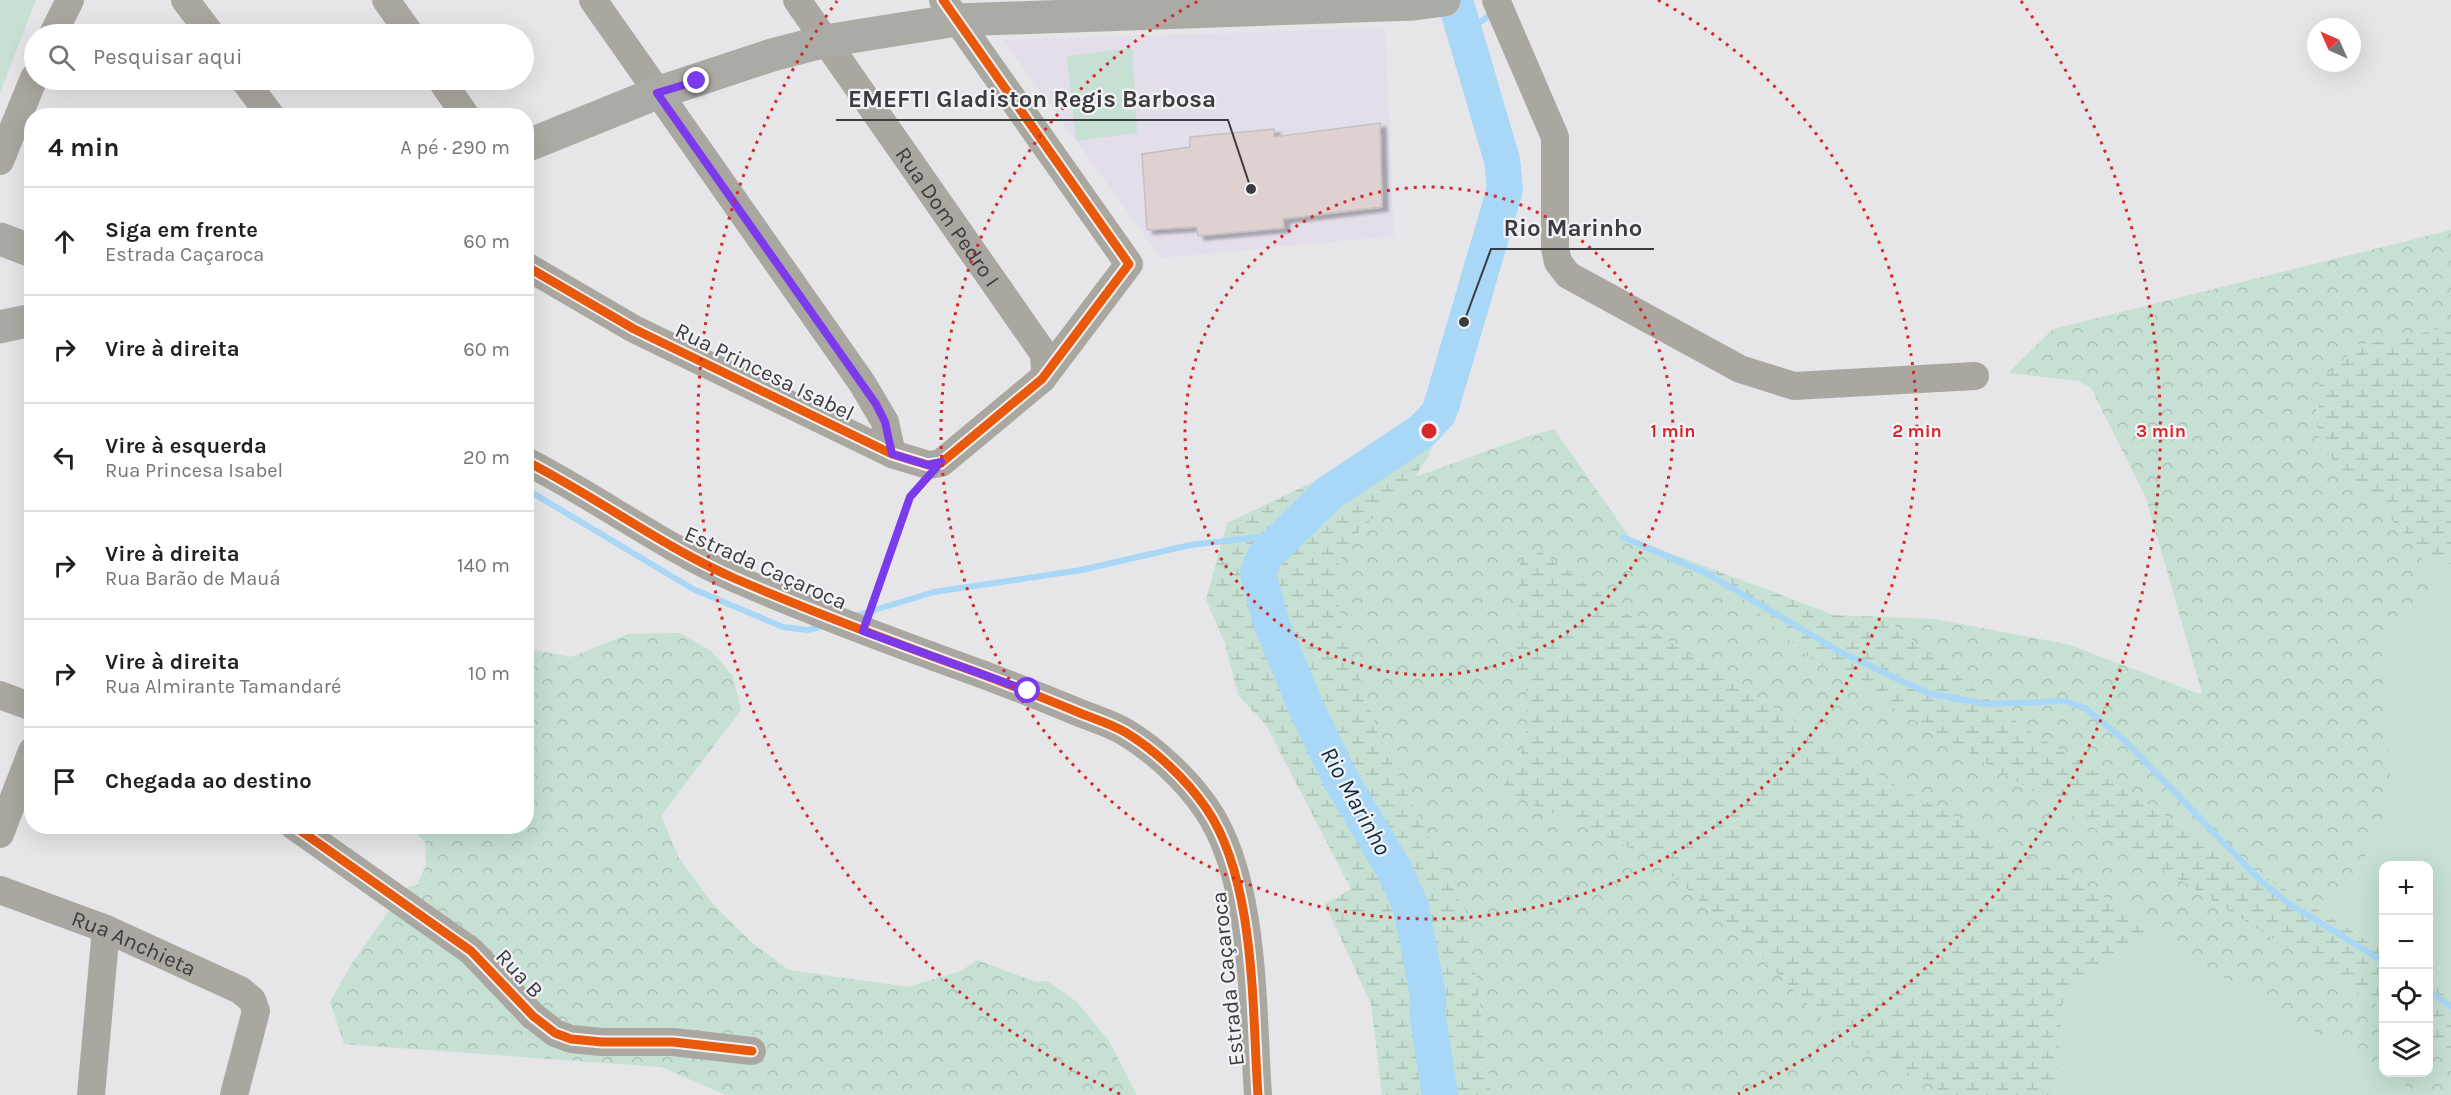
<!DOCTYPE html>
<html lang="pt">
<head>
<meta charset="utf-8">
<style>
	:root { --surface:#fff; --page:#f6f6f6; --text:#202124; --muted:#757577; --line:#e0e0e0 }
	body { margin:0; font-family:Karla,sans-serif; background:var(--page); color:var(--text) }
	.controls { position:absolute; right:18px; bottom:18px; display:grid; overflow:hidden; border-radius:12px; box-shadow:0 6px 24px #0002 }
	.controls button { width:54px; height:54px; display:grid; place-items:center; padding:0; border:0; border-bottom:2px solid var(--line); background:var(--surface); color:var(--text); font:30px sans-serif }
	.compass { position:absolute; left:2307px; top:18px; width:54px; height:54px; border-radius:50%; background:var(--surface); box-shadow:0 6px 24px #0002; rotate:315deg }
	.stop { position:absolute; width:18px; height:18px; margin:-14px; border:4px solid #7c3aed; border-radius:50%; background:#fff }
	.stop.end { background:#7c3aed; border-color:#fff; box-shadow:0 2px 6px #0008 }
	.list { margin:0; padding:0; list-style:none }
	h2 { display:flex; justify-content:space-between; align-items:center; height:78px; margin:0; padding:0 24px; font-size:26px }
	h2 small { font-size:20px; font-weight:400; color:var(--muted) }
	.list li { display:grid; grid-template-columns:39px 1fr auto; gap:18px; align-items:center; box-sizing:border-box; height:108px; padding:0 24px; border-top:2px solid var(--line) }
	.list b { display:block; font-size:22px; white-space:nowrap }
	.list p { margin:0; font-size:20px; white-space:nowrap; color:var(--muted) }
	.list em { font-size:20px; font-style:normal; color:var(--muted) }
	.icon { flex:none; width:33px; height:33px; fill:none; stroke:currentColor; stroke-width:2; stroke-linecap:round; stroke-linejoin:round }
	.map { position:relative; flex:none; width:2451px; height:1095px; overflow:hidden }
	.search { position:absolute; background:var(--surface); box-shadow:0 6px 24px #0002; left:24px; top:24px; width:510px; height:66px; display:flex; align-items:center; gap:15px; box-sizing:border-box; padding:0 21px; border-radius:33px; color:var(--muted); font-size:22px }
	.panel { position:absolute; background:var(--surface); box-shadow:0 6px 24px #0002; left:24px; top:108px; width:510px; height:726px; border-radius:24px }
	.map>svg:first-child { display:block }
	.education { fill:#e3deea }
	.grass { fill:#c6e0d3 }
	.forest { fill:url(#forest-crowns) }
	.wetland { fill:url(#wetland-marsh) }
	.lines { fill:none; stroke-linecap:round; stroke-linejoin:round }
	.stream { stroke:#a8d7f7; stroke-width:6 }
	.river { stroke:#a8d7f7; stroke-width:36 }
	.building { fill:#e0d1d1; stroke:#c2c1c2; stroke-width:1.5; filter:url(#shadow) }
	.path { stroke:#abaaa6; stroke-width:4; stroke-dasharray:1.5 4.5; stroke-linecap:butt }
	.minor { stroke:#aaa7a1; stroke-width:28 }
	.major { stroke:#acaaa4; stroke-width:33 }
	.cycleway-casing { stroke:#f2f2f7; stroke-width:13 }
	.cycleway { stroke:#e8590c; stroke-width:9 }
	.route { stroke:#7c3aed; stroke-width:8 }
	.ring { fill:none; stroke:#d62828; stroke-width:3; stroke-dasharray:3 6 }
	.labels { text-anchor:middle; stroke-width:4.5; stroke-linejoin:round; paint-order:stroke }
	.street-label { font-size:22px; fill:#3c3c3e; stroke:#f2f2f7 }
	.water-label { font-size:24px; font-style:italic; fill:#0f2d3f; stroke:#f2f2f7 }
	.centre { fill:#d62828; stroke:#f2f2f7; stroke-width:3 }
	.ring-label { font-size:18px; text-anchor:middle; font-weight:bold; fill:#d62828; stroke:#f2f2f7; stroke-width:4.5; stroke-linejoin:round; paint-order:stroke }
	.leader { fill:none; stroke:#3c3c3e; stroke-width:2 }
	.callout-dot { fill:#3c3c3e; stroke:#f2f2f7; stroke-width:2 }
	.callout-label { font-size:24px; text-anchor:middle; font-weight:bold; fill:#3c3c3e; stroke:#f2f2f7; stroke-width:4.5; stroke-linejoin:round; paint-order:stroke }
</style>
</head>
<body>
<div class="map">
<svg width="2451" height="1095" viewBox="0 0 2451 1095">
	<defs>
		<pattern id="forest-crowns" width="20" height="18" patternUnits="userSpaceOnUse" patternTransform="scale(1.5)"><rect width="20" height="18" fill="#c6e0d3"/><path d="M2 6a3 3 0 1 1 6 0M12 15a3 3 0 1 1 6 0" fill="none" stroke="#abc1b6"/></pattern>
		<pattern id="wetland-marsh" width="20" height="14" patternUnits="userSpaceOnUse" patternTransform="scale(1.5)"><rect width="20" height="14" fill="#c6e0d3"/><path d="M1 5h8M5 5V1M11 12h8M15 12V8" fill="none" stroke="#abc1b6"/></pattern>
		<filter id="shadow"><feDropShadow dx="6" dy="4" stdDeviation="1.5" flood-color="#0004"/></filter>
	</defs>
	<rect width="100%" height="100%" fill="#e6e6e8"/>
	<path class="education" d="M1385 28 1394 236 1161 258 1003 40Z"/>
	<path class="grass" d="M0 0H36L0 93Z
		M1132 48 1137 133 1076 141 1067 56Z
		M2420 549 2451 564V991L2429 977 2428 866H2384L2383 950 2317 909 2349 884 2358 870 2378 836 2391 785 2382 665 2384 628 2431 590Z
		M2157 930 2209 969 2422 1095H2055L2063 1001 2091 968Z"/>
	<path class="forest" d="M2451 230V325L2406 338 2317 406V433L2332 459 2420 549 2431 590 2384 628 2382 665 2391 785 2378 836 2358 870 2349 884 2317 909 2026 729 1883 617 1934 619 2067 644 2197 693H2202L2146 498 2091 388 2079 381 2008 373 2053 329Z
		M1554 429 1630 538 1710 568 1806 655 2177 878 2383 1008V1072L2209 969 2137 915 1895 785 1642 624 1541 552 1517 660 1527 693V729L1518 766 1501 790 1653 858 1756 952 1848 1045 1928 1081 1944 1095H1491L1469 919 1379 736 1342 626 1334 574 1349 542 1415 477 1523 438Z
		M680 633 711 651 733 676 741 710 661 816 679 858 713 904 751 942 789 970 908 987 961 971 977 960 1036 982 1048 981 1077 1002 1109 1041 1137 1095H726L661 1067 344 1044 330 1002 351 965 405 888 417 885 426 866 425 842 410 827 526 826 527 649 572 657 628 634Z
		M2429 1037 2451 1051V1095H2422L2384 1073 2428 1072Z"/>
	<path class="wetland" d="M2451 325V564L2420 549 2332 459 2317 433 2319 382 2359 344 2406 338Z
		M1445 405 1429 455 1415 477 1349 542 1334 574 1342 626 1379 736 1469 920 1491 1095H1382L1371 1004 1325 904 1351 889 1266 725 1238 695 1225 643 1206 600 1227 523 1381 450Z
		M1541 552 1642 624 1895 785 2137 915 2157 930 2091 968 2063 1001 2055 1095H1944L1928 1081 1848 1045 1756 952 1653 858 1500 790 1518 766 1527 729V693L1517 660 1520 559Z
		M1710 568 1834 615 1883 617 2026 729 2383 950V1008L2177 878 1806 655Z
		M2429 977 2451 991V1051L2429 1037Z"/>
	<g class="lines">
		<path class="stream" d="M1466 32 1493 13
			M526 489 693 589 783 627 808 630 823 626
			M1623 537 1708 574 1842 653 1928 693 1985 704 2065 701 2085 708 2125 741 2261 881 2288 903 2384 962
			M855 616 934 592 1081 570 1190 545 1285 534
			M2428 991 2451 1006"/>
		<path class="river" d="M1440 1095 1428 1018V995L1411 908 1395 871 1341 780 1304 703 1271 622 1258 573 1265 556 1329 493 1422 431 1438 414 1442 404 1505 189 1502 160 1455 0"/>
	</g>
	<path class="building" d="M1380 123 1382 207 1283 219 1284 228 1198 236 1197 227 1147 230 1142 154 1190 147V137L1274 129V137Z"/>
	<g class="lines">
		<path class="path" d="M871 608 910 497 918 487"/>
		<g class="minor">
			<path d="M185 0 211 34"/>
			<path d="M386 0 410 34"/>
			<path d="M593 0 862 383 885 422 892 454"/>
			<path id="s1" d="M797 0 1044 354 1045 371 1042 379"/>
			<path d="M1496 0 1555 137V248L1558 262 1568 275 1740 369 1794 386 1975 376"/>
			<path d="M53 34 70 0"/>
			<path d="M244 80 271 116"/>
			<path d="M441 80 466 116"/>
			<path d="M0 161 34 78"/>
			<path d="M526 266 634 329 892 454 928 465 941 463 1042 379 1129 264 943 0"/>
			<path d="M526 461C598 498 663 547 736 579 815 613 895 643 976 672 1011 685 1046 699 1080 713 1095 719 1111 724 1125 732 1155 750 1186 779 1206 808 1256 880 1252 1010 1258 1095"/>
			<path d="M0 695 32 707"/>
			<path d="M294 826 471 951 533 1016 555 1033 571 1039 602 1042H673L752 1051"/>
			<path d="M0 834 32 751"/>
			<path id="s2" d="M0 890 106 929 240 990 252 1000 256 1011 234 1095"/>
			<path d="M91 1095 106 929"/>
		</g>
		<path class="major" d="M526 146 657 93 772 55 826 41 875 33 957 20 1414 4 1444 0
			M0 239 32 251
			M0 327 32 320"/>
		<defs>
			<path id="cycleway" d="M526 266 634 329 892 454 928 465 941 463 1042 379 1129 264 943 0
				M526 461C598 498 663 547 736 579 815 613 895 643 976 672 1011 685 1046 699 1080 713 1095 719 1111 724 1125 732 1155 750 1186 779 1206 808 1256 880 1252 1010 1258 1095
				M294 826 471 951 533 1016 555 1033 571 1039 602 1042H673L752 1051"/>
		</defs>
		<use href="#cycleway" class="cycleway-casing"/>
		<use href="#cycleway" class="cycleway"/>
	</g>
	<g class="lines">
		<path class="route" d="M697 81 657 93 876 404 885 422 892 454 928 465 941 462 910 497 863 631 1028 691"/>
	</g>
	<g class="ring">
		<circle cx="1429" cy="431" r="244"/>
		<path d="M1658 0A488 488 0 1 1 1200 0"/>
		<path d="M1120 1094A732 732 0 0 1 837 1M2021 1A732 732 0 0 1 1738 1094"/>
	</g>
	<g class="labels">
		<g class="street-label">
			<text dy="8" stroke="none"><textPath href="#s1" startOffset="264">Rua Dom Pedro I</textPath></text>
			<text transform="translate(765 371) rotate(26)" y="8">Rua Princesa Isabel</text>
			<text transform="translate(766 567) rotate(24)" y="8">Estrada Caçaroca</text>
			<text dy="8" stroke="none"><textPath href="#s2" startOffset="144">Rua Anchieta</textPath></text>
			<text transform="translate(520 973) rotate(47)" y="8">Rua B</text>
			<text transform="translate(1227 979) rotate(-96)" y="8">Estrada Caçaroca</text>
		</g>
		<g class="water-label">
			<text transform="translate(1356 801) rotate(61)" y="8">Rio Marinho</text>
		</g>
	</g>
	<circle cx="1429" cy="431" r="9" class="centre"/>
	<g class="ring-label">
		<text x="1673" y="437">1 min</text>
		<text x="1917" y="437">2 min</text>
		<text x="2161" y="437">3 min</text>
	</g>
	<path class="leader" d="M1251 189L1228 120H836M1464 322L1491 249H1654"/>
	<g class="callout-dot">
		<circle cx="1251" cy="189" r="6"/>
		<circle cx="1464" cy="322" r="6"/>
	</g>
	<g class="callout-label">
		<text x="1032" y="107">EMEFTI Gladiston Regis Barbosa</text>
		<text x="1573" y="236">Rio Marinho</text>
	</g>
</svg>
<div class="controls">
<button>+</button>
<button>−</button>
<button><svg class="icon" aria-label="locate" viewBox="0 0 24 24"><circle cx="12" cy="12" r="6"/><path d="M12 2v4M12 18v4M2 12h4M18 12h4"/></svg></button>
<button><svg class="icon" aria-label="layers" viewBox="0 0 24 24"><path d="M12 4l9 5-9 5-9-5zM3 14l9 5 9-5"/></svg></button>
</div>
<svg class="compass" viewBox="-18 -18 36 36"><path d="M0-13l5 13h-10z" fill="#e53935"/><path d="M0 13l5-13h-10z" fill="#757577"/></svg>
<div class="stop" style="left:1028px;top:691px"></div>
<div class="stop end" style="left:697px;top:81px"></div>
<div class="search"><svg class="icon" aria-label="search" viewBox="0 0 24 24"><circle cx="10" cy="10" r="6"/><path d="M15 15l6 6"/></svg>Pesquisar aqui</div>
<section class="panel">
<h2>4 min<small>A pé · 290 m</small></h2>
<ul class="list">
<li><svg class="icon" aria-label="ahead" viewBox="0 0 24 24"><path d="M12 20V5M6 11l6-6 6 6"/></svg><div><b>Siga em frente</b><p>Estrada Caçaroca</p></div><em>60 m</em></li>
<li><svg class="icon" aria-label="right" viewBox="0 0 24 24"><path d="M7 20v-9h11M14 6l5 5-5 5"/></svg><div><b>Vire à direita</b></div><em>60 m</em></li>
<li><svg class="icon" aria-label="left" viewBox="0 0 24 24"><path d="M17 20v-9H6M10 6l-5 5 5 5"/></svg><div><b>Vire à esquerda</b><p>Rua Princesa Isabel</p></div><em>20 m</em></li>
<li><svg class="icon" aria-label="right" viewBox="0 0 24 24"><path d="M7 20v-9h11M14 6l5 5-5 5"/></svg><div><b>Vire à direita</b><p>Rua Barão de Mauá</p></div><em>140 m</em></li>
<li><svg class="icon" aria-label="right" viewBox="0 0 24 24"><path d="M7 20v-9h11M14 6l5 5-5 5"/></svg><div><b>Vire à direita</b><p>Rua Almirante Tamandaré</p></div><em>10 m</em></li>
<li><svg class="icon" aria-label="arrive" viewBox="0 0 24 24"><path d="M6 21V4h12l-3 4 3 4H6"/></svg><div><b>Chegada ao destino</b></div></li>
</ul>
</section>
</div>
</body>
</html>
